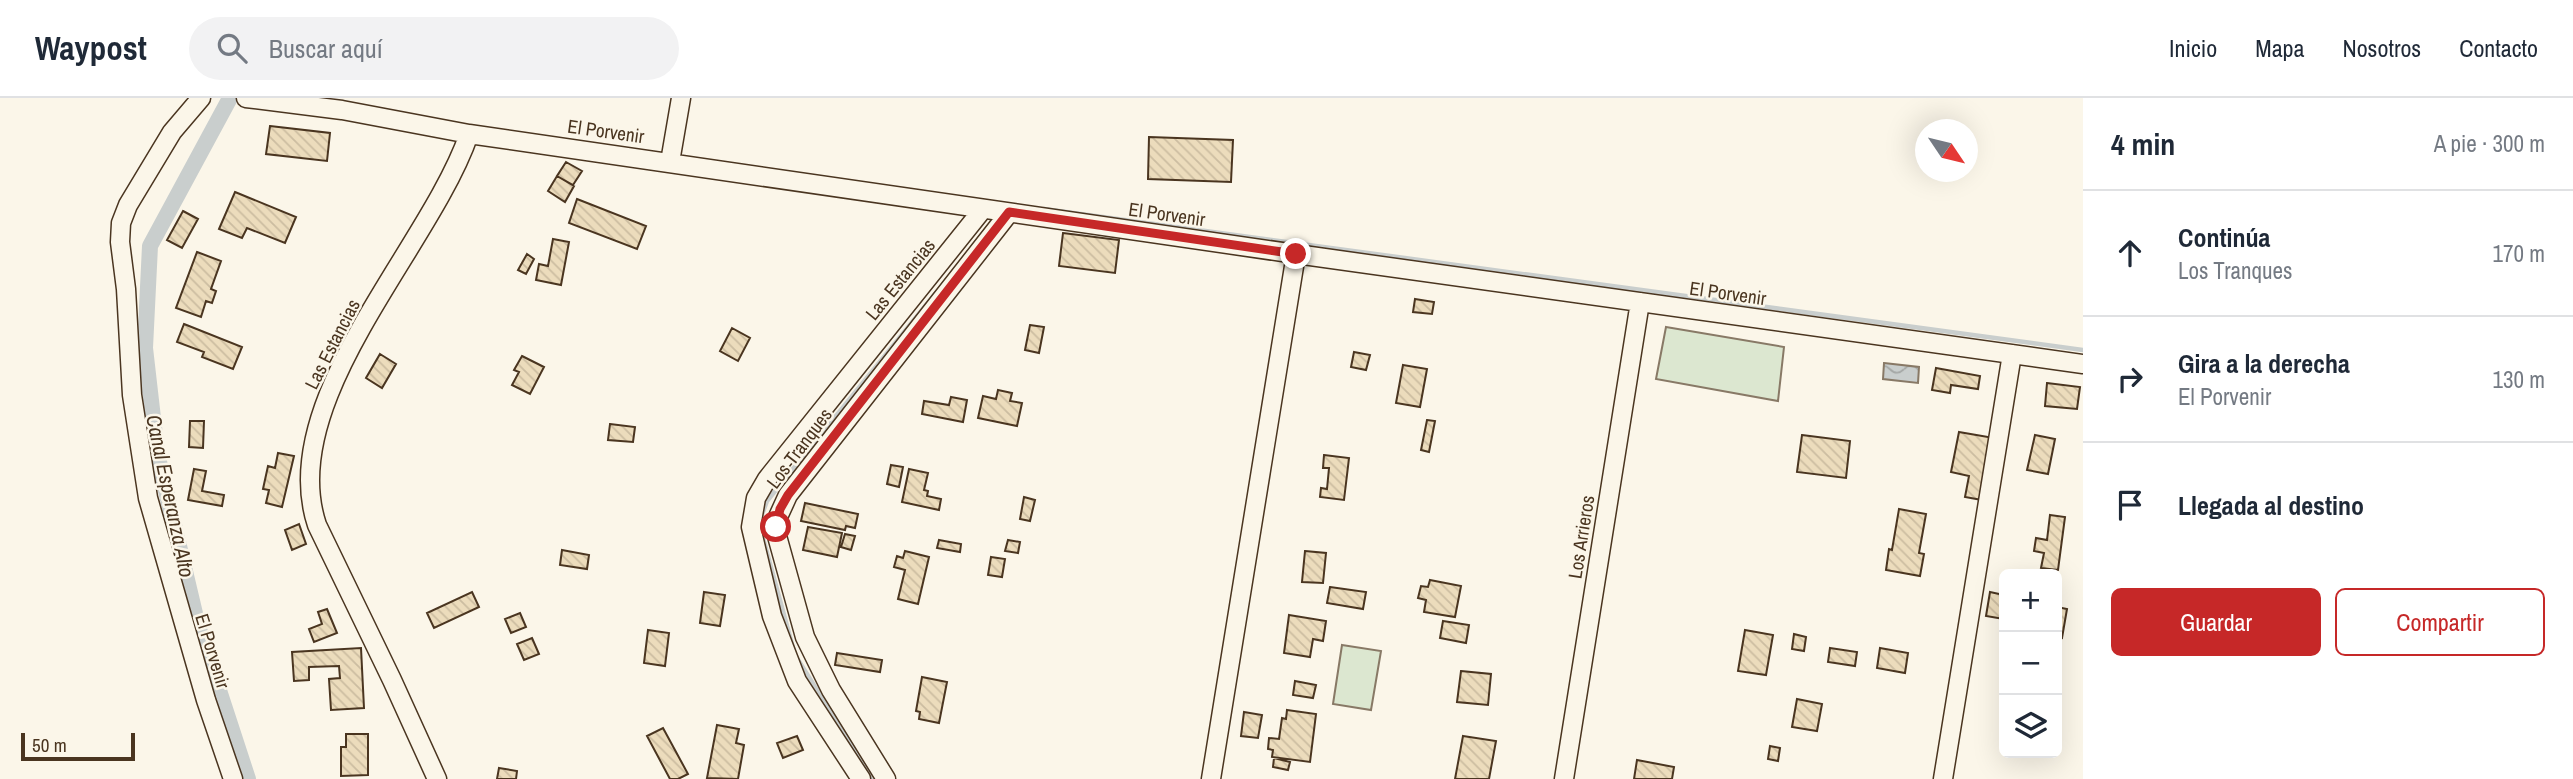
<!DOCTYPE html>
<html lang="es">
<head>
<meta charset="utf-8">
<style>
	:root { --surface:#fff; --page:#f2f2f3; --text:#1f2937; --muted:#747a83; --line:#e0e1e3; --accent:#c62828 }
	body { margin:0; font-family:"Archivo Narrow",sans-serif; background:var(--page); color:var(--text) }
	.controls { position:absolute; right:21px; bottom:21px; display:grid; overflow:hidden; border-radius:10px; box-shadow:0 7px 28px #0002 }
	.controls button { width:63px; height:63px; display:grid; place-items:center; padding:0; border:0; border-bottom:2px solid var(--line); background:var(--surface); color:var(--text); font:35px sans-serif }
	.compass { position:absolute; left:1915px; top:21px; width:63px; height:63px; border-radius:50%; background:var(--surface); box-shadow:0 7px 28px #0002; rotate:125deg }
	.scale { position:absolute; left:21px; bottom:18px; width:114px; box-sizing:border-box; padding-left:7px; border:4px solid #4a3520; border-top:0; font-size:19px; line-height:24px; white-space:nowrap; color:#4a3520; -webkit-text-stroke:5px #fbf6e9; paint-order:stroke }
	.stop { position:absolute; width:21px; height:21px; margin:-16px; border:5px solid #c62828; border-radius:50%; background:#fff }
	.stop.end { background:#c62828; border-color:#fff; box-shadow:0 2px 7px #0008 }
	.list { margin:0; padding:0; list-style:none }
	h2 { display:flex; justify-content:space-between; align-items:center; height:91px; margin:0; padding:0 28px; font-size:30px }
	h2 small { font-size:23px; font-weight:400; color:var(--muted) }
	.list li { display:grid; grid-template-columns:46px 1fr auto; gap:21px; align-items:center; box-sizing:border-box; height:126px; padding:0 28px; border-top:2px solid var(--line) }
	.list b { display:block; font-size:26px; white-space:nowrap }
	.list p { margin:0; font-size:23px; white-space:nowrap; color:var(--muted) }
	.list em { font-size:23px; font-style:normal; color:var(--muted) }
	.actions { display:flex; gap:14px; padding:21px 28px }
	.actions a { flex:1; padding:16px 0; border:2px solid var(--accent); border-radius:10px; text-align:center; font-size:24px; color:var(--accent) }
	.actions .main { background:var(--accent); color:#fff }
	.icon { flex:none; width:38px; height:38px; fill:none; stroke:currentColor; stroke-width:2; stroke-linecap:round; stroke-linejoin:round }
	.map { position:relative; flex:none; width:2083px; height:681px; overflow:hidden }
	header { display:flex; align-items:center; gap:42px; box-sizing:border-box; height:98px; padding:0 35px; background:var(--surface); border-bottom:2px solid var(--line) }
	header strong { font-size:33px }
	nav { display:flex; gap:38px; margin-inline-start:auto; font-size:24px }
	.search { width:490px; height:63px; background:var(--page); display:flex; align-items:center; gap:18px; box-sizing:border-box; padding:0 24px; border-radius:38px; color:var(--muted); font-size:26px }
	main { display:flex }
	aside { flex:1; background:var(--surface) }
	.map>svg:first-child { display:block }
	.green { fill:#dce7d0; stroke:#887966; stroke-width:2 }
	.water { fill:url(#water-waves); stroke:#887966; stroke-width:2 }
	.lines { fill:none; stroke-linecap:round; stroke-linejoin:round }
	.stream { stroke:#c9cecd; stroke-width:4.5 }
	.canal { stroke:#c9cecd; stroke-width:16 }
	.building { fill:url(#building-back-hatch); stroke:#4a3520; stroke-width:2 }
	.minor-casing { stroke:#4a3520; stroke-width:21 }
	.minor { stroke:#fbf6e9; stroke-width:18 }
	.route { stroke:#c62828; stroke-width:9 }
	.labels { text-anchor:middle; stroke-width:5; stroke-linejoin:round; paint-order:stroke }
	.street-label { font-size:19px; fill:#4a3520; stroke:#fbf6e9 }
	.water-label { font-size:21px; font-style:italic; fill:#4a3520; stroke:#fbf6e9 }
</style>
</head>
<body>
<header>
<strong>Waypost</strong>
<div class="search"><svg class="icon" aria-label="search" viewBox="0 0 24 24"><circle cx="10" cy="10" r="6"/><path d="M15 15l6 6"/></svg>Buscar aquí</div>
<nav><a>Inicio</a><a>Mapa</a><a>Nosotros</a><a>Contacto</a></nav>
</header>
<main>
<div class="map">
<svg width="2083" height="681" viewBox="0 0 2083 681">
	<defs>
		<pattern id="water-waves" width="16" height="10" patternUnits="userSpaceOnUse" patternTransform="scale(1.75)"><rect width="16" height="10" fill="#c9cecd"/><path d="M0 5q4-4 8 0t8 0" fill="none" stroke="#a5a8a6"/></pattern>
		<pattern id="building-back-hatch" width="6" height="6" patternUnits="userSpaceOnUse" patternTransform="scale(1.75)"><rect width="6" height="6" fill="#ecdcbc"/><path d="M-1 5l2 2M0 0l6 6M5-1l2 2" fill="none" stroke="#ccbda1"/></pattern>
	</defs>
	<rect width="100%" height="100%" fill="#fbf6e9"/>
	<path class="green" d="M1666 229 1784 249 1778 303 1656 281Z
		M1342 547 1381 553 1371 612 1333 606Z"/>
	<path class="water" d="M1884 265 1919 269 1918 285 1883 281Z"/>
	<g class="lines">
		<path class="stream" d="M1044 111 2083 252
			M873 681 795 557 763 440 760 422 767 403 935 196"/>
		<path class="canal" d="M230 0 150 148 145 250 157 355 198 528 248 681"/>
	</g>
	<path class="building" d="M270 28 330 35 327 63 266 56Z
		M1149 39 1233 42 1231 84 1148 81Z
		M566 64 582 73 573 87 557 78Z
		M557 78 574 88 565 104 548 93Z
		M235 94 296 119 285 145 247 130 242 140 219 131Z
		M577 101 646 128 637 151 569 125Z
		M183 113 198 121 182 150 167 142Z
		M1063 135 1119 142 1115 175 1059 168Z
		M553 141 569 144 561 187 536 182 539 166 548 168Z
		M197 154 221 163 211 191 216 193 212 205 206 203 201 219 176 210Z
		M527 156 534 161 526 176 518 172Z
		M1415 201 1434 204 1432 216 1413 214Z
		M184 226 242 249 233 271 202 259 204 254 177 244Z
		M1030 227 1044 229 1039 255 1025 252Z
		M732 230 750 240 738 263 720 253Z
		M1354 254 1370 257 1366 272 1351 269Z
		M380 256 396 266 382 290 366 280Z
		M522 258 544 269 530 296 512 287 519 274 514 272Z
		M1403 267 1427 271 1420 309 1396 305Z
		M1936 270 1980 278 1978 291 1951 287 1950 295 1932 292Z
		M2047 285 2080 289 2077 311 2045 308Z
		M998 292 1012 295 1010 303 1022 305 1017 328 978 320 983 298 996 301Z
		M951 299 967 302 963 324 922 316 924 303 949 307Z
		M1427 322 1435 323 1429 354 1421 352Z
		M190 323H204L203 350 189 349Z
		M610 326 635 329 633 344 608 342Z
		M1959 334 1994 340 1982 402 1965 399 1969 378 1951 374Z
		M1802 337 1850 343 1846 380 1797 374Z
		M2035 337 2055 341 2048 376 2027 372Z
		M278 355 294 358 282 409 266 405 269 392 263 391 268 368 275 370Z
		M1324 357 1349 360 1344 402 1320 399 1321 390 1327 391 1329 370H1323Z
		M891 367 903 369 899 389 887 386Z
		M194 371 206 373 202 393 224 397 222 408 188 402Z
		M909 371 928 375 924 392 928 393 927 398 941 401 939 412 902 404Z
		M1024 399 1035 402 1030 423 1020 421Z
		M805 405 858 416 855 430 846 428 845 432 801 423Z
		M1899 411 1926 416 1919 455 1924 456 1920 478 1886 472 1889 451 1892 452Z
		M2050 417 2065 419 2058 472 2041 470 2044 455 2034 453 2036 440 2047 442Z
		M299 426 306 446 292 452 285 432Z
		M808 429 842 435 837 459 803 452Z
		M845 436 855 438 851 452 841 449Z
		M939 442 961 446 960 454 937 450Z
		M1008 442 1020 444 1018 455 1005 453Z
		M562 452 589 457 587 471 560 467Z
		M905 453 929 459 918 506 898 501 905 472 894 469 897 458 903 460Z
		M1305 453 1326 455 1323 485 1302 484Z
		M991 459 1005 461 1002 479 988 477Z
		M1430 482 1461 488 1455 519 1424 514 1426 502 1418 500 1421 488 1428 489Z
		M1330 489 1366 494 1363 511 1327 505Z
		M472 494 479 509 434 530 427 515Z
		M704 494 725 497 720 528 700 525Z
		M1990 494 2004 497V521L1986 518Z
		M2057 509 2067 511 2062 540 2057 539Z
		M327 511 337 535 314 544 309 531 322 526 318 514Z
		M520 515 526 529 511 535 505 521Z
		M1289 517 1326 523 1323 543 1313 541 1310 559 1284 555Z
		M1443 523 1469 527 1466 545 1440 540Z
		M648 532 669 535 665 568 644 565Z
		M1745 532 1773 537 1766 577 1738 573Z
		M1794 536 1806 539 1804 553 1792 551Z
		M532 540 539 556 524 562 517 546Z
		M361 550 364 610 331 612 329 581 340 580 339 568 309 569V582L294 583 292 554Z
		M1830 550 1857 554 1855 568 1828 564Z
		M1880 550 1908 555 1905 575 1877 570Z
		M837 555 882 562 880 574 835 567Z
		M1461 573 1491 576 1488 607 1457 604Z
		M922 579 947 584 939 625 919 621 920 614 916 613Z
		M1295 583 1316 587 1313 600 1293 597Z
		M1797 601 1822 606 1817 633 1792 629Z
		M1287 612 1316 616 1310 664 1272 659 1273 652 1268 651 1269 640 1279 641 1282 620 1286 621Z
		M1244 614 1262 617 1258 640 1241 638Z
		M717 627 739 631 736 645 744 647 738 681 707 680Z
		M663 630 688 676 678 681H670L647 638Z
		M346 636H368V677L341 678V649H346Z
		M797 638 803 652 783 660 777 645Z
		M1463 638 1496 643 1489 681H1455Z
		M1770 648 1780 650 1778 663 1768 661Z
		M1274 660 1290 664 1288 672 1273 669Z
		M1637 662 1674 669 1672 681H1634Z
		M499 670 517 673 516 681H497Z"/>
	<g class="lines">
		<defs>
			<path id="minor" d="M201 0 172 34 128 107 121 125 120 144 126 191 132 297 148 400 206 602 233 681
				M246 0 342 12 469 36 1296 156 2083 266
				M670 64 681 0
				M437 681 392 582 317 427C275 302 430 150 469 36
				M861 681 797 583 772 518 751 429 756 400 767 381 983 111
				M886 681 831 592 805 539 777 438 778 419 788 397 1009 115
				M1211 681 1296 156
				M1564 681 1640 204
				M1943 681 2012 256"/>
		</defs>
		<use href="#minor" class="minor-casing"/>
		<use href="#minor" class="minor"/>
	</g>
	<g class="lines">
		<path class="route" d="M776 429 780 411 788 397 1009 114 1296 156"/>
	</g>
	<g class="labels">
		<g class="street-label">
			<text transform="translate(606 33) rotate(8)" y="7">El Porvenir</text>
			<text transform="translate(1167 116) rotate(8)" y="7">El Porvenir</text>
			<text transform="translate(900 181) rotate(-51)" y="7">Las Estancias</text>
			<text transform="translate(1728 195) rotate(8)" y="7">El Porvenir</text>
			<text transform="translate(332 246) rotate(-63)" y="7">Las Estancias</text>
			<text transform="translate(799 350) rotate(-53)" y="7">Los Tranques</text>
			<text transform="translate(1581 439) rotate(-81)" y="7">Los Arrieros</text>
			<text transform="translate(213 553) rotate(73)" y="7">El Porvenir</text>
		</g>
		<g class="water-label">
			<text transform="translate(170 398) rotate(78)" y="7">Canal Esperanza Alto</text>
		</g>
	</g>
</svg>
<div class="controls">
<button>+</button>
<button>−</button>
<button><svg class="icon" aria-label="layers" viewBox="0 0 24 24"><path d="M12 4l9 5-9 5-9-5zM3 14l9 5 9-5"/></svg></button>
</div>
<svg class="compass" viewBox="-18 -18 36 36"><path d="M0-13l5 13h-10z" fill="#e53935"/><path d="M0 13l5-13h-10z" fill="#747a83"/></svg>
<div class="scale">50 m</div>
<div class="stop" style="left:776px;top:429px"></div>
<div class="stop end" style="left:1296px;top:156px"></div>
</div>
<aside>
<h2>4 min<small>A pie · 300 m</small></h2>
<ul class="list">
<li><svg class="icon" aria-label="ahead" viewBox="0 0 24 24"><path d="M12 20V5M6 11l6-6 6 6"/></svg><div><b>Continúa</b><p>Los Tranques</p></div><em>170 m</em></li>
<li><svg class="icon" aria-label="right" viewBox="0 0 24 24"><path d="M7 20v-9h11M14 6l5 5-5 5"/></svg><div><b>Gira a la derecha</b><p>El Porvenir</p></div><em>130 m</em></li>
<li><svg class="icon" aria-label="arrive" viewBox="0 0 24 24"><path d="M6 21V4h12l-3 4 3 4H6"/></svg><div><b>Llegada al destino</b></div></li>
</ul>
<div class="actions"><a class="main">Guardar</a><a>Compartir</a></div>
</aside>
</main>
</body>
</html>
